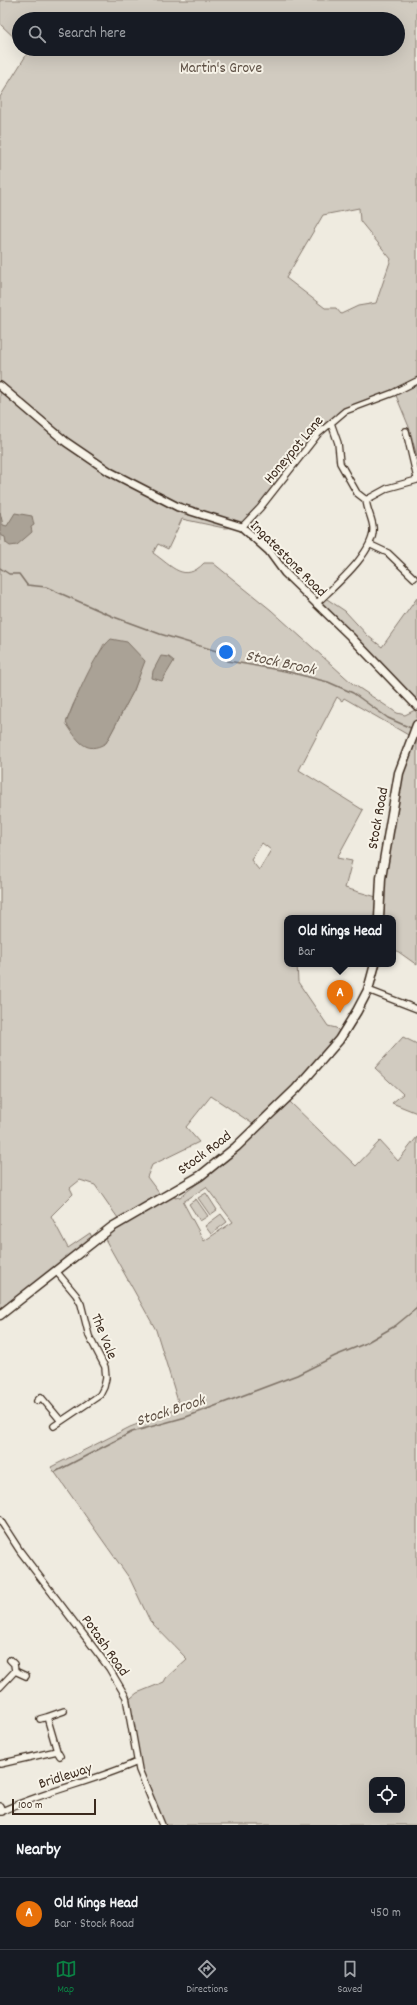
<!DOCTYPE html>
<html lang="en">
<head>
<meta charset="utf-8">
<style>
	:root { --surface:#171b24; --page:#20242c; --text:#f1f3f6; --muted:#9ea1a6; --line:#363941; --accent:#0b8043 }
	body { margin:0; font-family:Dekko,sans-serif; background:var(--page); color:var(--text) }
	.controls { position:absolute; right:12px; bottom:12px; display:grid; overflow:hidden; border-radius:8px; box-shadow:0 4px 16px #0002 }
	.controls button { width:36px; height:36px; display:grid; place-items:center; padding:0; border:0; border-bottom:1px solid var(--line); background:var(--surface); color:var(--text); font:20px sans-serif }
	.scale { position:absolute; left:12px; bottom:10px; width:84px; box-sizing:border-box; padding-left:4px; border:2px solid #3b2a1e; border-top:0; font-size:11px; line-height:14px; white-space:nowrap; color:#3b2a1e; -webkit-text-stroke:3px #f7f3e8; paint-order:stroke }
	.you { position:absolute; left:226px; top:652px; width:14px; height:14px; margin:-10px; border:3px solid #fff; border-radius:50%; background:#1a73e8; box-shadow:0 0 0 6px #1a73e833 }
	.badge { display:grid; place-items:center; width:26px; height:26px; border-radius:50%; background:var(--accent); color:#fff; font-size:13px; font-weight:700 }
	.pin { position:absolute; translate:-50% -33px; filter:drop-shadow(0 1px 2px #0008) }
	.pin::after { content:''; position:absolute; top:21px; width:14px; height:12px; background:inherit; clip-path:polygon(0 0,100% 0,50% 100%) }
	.popup { position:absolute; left:284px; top:915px; width:112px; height:52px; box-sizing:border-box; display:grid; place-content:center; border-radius:8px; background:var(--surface); filter:drop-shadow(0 1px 3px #0005); font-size:13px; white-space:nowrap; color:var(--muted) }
	.popup b { font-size:15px; color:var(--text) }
	.popup::after { content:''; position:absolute; left:50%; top:100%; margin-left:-8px; border:8px solid transparent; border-top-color:var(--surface) }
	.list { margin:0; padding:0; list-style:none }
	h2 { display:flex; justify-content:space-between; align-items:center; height:52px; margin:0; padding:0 16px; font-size:17px }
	h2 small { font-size:13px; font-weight:400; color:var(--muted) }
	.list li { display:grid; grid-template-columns:26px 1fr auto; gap:12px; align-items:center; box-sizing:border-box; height:72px; padding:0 16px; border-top:1px solid var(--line) }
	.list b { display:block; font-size:15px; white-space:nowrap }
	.list p { margin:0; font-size:13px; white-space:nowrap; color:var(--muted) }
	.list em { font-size:13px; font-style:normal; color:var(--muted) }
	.icon { flex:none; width:22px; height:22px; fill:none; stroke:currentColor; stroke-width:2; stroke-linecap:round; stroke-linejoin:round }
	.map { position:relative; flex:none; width:417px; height:1825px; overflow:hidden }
	.search { position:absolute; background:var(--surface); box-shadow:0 4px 16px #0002; left:12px; right:12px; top:12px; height:44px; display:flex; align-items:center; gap:10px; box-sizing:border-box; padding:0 14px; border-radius:22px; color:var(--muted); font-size:15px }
	.sheet { height:124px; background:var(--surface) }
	nav { display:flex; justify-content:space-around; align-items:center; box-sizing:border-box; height:56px; border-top:1px solid var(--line); background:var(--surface); font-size:11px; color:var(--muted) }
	nav a { display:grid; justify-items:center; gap:2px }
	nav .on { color:var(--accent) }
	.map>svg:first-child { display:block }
	.green { fill:#d1cbc0; stroke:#867a6f; fill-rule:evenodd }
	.water { fill:#aaa296; stroke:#7e7266 }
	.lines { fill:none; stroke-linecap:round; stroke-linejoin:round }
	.stream { stroke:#7e7266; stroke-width:1.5 }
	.minor-casing { stroke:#3b2a1e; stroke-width:8 }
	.tertiary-casing { stroke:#3b2a1e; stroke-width:10 }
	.secondary-casing { stroke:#3b2a1e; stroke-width:11 }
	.minor { stroke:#f7f3e8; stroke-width:5.5 }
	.tertiary { stroke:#f7f3e8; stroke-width:7 }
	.secondary { stroke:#f7f3e8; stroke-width:8 }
	.labels { text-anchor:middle; stroke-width:4; stroke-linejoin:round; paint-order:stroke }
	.park-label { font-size:15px; fill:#605246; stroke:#f7f3e8 }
	.street-label { font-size:15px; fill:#3b2a1e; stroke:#f7f3e8 }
	.water-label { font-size:16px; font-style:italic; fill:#625448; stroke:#f7f3e8 }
</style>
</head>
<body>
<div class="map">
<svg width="417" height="1825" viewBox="0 0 417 1825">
	<rect width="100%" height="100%" fill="#efebe0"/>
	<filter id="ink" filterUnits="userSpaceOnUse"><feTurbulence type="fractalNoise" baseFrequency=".025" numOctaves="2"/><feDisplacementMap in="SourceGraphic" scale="8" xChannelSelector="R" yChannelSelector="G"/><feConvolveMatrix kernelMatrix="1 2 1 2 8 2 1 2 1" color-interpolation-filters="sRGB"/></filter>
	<g filter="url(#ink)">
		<path class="green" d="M0 0H417V457L409 427 395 393 345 411 331 423 242 527 224 528 182 519 168 549 158 544 153 553C172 566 184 584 204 563H213L271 610 353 684 397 713 405 715 415 710 417 713V965L393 948V918H287V964H297L298 982 328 1026 336 1028 340 1032 289 1101 356 1166 380 1141 398 1161 417 1137V1825H165C140 1791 135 1742 126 1702L137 1693 164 1682 166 1678 187 1659 150 1621 130 1579 51 1467 130 1427 180 1408 156 1330 105 1239 112 1227 120 1221 95 1185 80 1180 70 1188 73 1194 51 1216 68 1248 90 1233 94 1242 5 1311 0 1308V97L30 49H398V19H19V42L0 24ZM359 208 360 221 391 259 376 303 358 306 341 314 336 308H325L286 278 323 215ZM104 644 144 661 134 690 106 743 66 723 73 705ZM337 697 342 701 344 698 410 736 381 878 380 898 345 888 352 861 337 858 363 810 299 770ZM262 843 271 850 259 870 251 860ZM211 1096 256 1126H258L239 1151 180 1197 175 1198 173 1191 162 1197 147 1177 152 1165 199 1142 186 1127ZM206 1187 233 1222 204 1241 183 1202ZM372 1780H402V1810H372Z
			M324 597 345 611 368 636 382 647 417 598V706L316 604Z
			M403 1037 417 1044V1113L392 1103 403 1094 375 1068Z
			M206 1193 217 1210 210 1215 198 1198Z
			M196 1199 208 1216 200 1221 189 1204Z
			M221 1214 227 1222 211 1234 205 1226Z"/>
		<path class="water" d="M0 512 3 525 7 526 15 513 32 516 34 525 31 527 32 532 17 545 10 546 6 543 5 537 0 535Z
			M111 639 127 642 145 661 134 690 106 743C85 756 77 739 66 723 75 701 94 653 111 639Z
			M161 656 169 657 174 661 162 681 152 678 153 671Z"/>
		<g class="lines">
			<path class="stream" d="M0 568 9 574H19L27 585 46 587 114 617 160 634 220 652 228 661 285 671 328 682 353 693 388 718 413 729
				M55 1472 132 1432 186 1417 297 1375 335 1356 364 1344 395 1326 417 1308"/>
			<defs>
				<path id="minor" d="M406 431 417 478
					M366 500 388 488 417 480
					M242 527 260 508 318 434 331 423 345 411 393 393 417 381
					M371 545 388 553 414 578
					M316 604C333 587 376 552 373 527 372 518 367 510 366 500L357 493 340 463 338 443 331 423
					M368 990 417 1009
					M37 1401 41 1397 61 1421
					M54 1426 100 1395 104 1387 106 1378 105 1367 89 1336 81 1304 76 1295 56 1271
					M0 1520 20 1551 109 1668 126 1697 139 1770 162 1825
					M10 1660 14 1664 15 1671
					M0 1687 15 1671 26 1676
					M47 1717 64 1711
					M40 1719 47 1717 57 1751 60 1756
					M0 1764 57 1751
					M0 1806 2 1812
					M0 1812C44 1791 93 1782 137 1762"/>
				<path id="tertiary" d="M0 386 66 442 110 472 178 507 242 527 269 551 285 573 350 636 417 706"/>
				<path id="secondary" d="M379 918 381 878 399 773 417 725
					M0 1315 112 1227 200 1176 236 1147 296 1089 339 1040 357 1011 368 990 375 964"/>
			</defs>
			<use href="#minor" class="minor-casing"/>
			<use href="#tertiary" class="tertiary-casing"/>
			<use href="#secondary" class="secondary-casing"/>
			<use href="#minor" class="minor"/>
			<use href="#tertiary" class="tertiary"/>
			<use href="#secondary" class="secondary"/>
		</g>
	</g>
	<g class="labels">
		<g class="park-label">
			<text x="221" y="72">Martin's Grove</text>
		</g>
		<g class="street-label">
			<text transform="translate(293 449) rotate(-50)" y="5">Honeypot Lane</text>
			<text transform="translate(289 558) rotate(45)" y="5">Ingatestone Road</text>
			<text transform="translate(377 818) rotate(-80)" y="5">Stock Road</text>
			<text transform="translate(204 1152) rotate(-37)" y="5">Stock Road</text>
			<text transform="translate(105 1336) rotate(68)" y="5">The Vale</text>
			<text transform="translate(106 1645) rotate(55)" y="5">Potash Road</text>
			<text transform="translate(65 1775) rotate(-18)" y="5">Bridleway</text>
		</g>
		<g class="water-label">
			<text transform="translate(281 661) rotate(12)" y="6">Stock Brook</text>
			<text transform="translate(170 1409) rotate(-18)" y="6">Stock Brook</text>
		</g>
	</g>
</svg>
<div class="controls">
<button><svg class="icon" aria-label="locate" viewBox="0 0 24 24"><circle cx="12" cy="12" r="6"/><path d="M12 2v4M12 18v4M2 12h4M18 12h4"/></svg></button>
</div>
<div class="scale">100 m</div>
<div class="you"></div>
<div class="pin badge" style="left:340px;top:1013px;background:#e8710a">A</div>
<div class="popup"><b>Old Kings Head</b>Bar</div>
<div class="search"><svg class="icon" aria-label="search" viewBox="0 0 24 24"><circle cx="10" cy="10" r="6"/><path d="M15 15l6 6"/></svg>Search here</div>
</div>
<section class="sheet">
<h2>Nearby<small></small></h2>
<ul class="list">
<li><span class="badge" style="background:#e8710a">A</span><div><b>Old Kings Head</b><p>Bar · Stock Road</p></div><em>450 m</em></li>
</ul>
</section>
<nav>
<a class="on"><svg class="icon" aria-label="map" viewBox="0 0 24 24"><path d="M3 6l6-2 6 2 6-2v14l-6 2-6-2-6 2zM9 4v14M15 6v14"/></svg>Map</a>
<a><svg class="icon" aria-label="directions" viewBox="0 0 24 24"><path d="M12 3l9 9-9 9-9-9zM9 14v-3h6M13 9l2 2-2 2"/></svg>Directions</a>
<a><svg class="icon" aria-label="saved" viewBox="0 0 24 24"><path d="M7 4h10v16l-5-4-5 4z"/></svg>Saved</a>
</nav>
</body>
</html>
